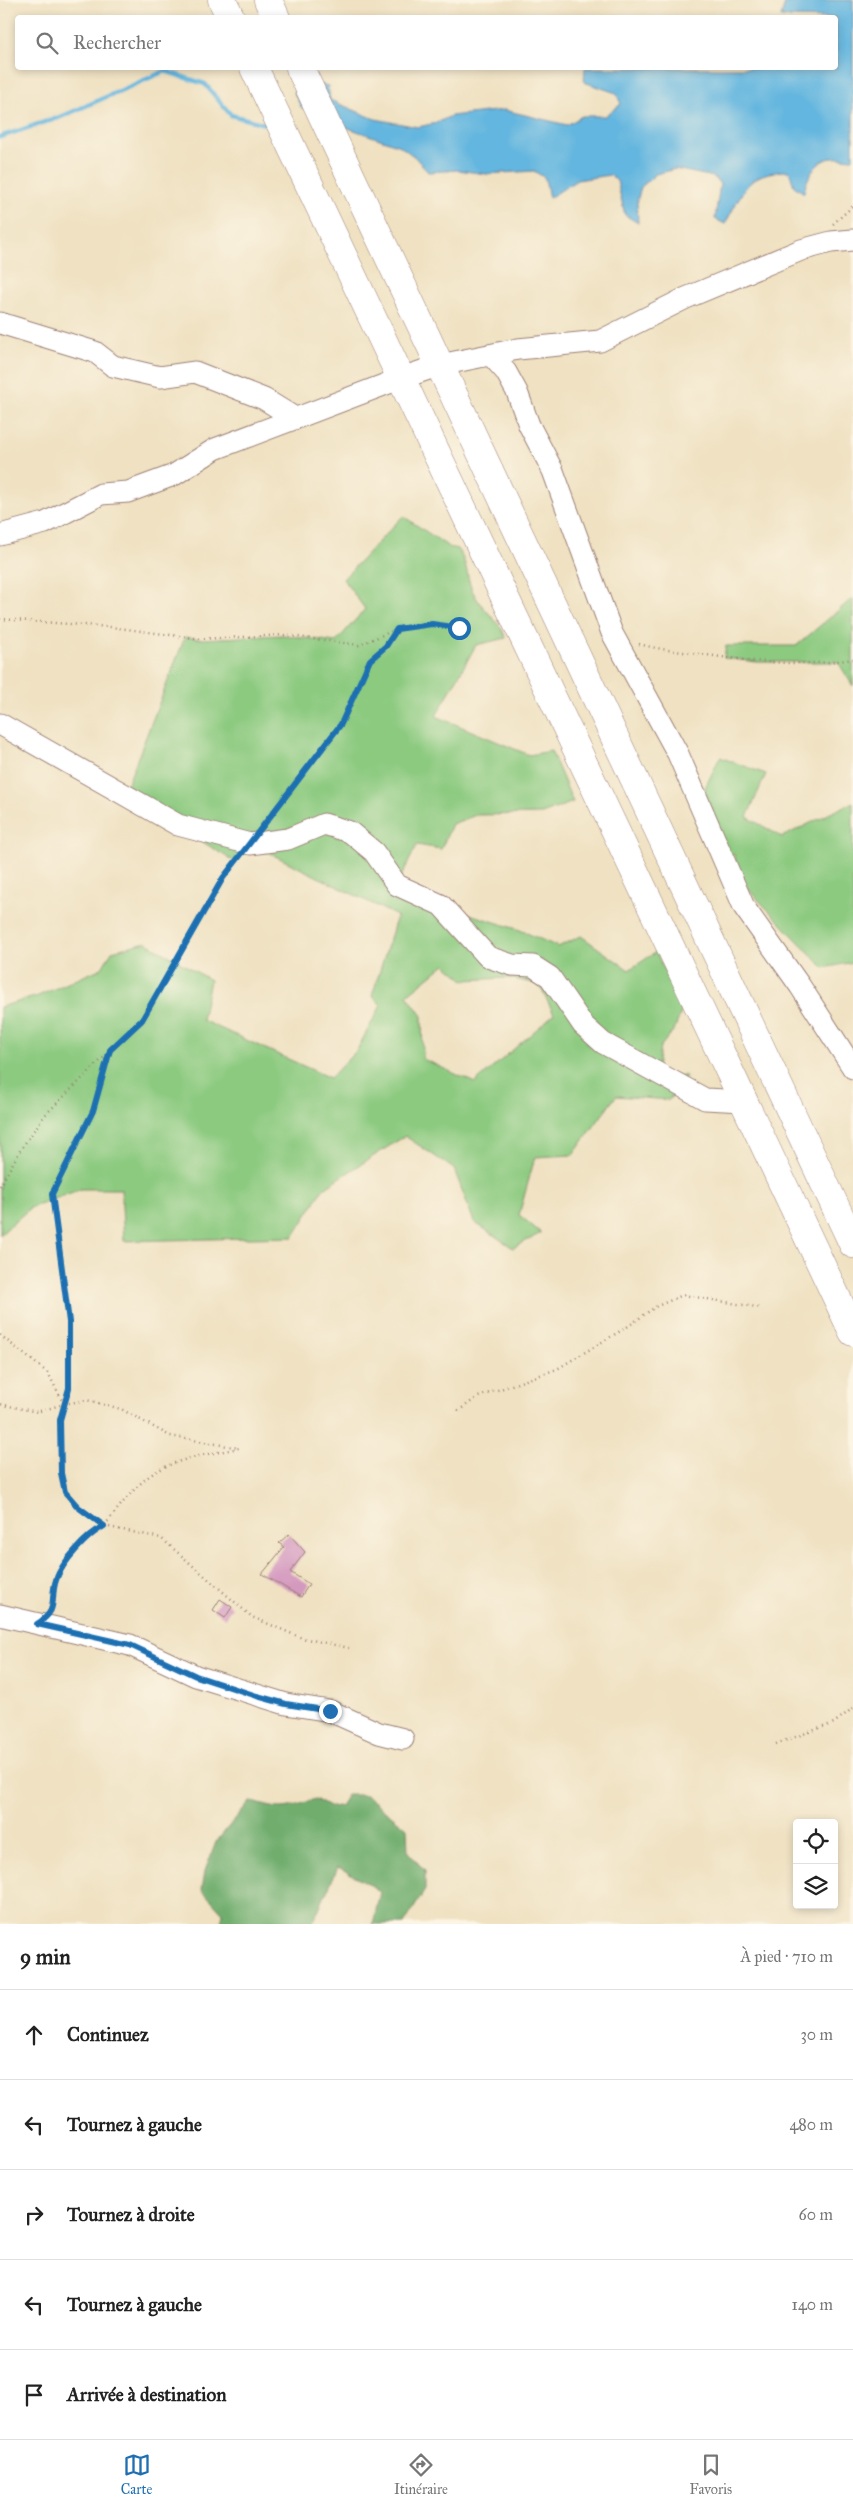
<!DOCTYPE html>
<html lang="fr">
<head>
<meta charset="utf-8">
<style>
	:root { --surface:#fff; --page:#f2f2f2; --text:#222; --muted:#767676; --line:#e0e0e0; --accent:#1f6fb2 }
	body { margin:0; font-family:"IM FELL Great Primer",serif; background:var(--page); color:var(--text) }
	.controls { position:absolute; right:15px; bottom:15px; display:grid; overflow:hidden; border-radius:5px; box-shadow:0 2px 8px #0003 }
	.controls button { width:45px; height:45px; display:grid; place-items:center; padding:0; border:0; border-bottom:1px solid var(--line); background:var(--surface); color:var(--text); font:25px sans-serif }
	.stop { position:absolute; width:15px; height:15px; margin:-11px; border:4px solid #1f6fb2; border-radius:50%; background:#fff }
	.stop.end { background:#1f6fb2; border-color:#fff; box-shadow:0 1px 5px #0008 }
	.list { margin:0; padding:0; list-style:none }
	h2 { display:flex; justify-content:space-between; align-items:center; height:65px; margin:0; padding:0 20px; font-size:21px }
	h2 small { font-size:16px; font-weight:400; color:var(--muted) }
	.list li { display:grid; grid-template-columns:32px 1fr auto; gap:15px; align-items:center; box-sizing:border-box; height:90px; padding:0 20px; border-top:1px solid var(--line) }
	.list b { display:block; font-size:19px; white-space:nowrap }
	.list em { font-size:16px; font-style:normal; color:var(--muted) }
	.icon { flex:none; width:28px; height:28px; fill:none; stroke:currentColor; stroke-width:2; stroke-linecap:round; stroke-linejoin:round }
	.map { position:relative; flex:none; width:853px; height:1924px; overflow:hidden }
	.search { position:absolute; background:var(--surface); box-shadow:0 2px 8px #0003; left:15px; right:15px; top:15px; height:55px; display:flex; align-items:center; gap:12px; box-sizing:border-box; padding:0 18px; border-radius:5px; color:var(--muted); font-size:19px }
	.sheet { height:515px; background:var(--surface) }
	nav { display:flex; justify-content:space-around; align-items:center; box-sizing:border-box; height:70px; border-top:1px solid var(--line); background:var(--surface); font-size:14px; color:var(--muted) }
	nav a { display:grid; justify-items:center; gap:2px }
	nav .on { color:var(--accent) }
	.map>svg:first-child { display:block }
	.green { fill:#8cca80; stroke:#6b7456; fill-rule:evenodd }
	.forest { fill:#71ae6e; stroke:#5e664c }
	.water { fill:#63b6df; stroke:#566a85 }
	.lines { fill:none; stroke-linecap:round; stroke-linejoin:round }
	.stream { stroke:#63b6df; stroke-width:4.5 }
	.building { fill:#d499bf }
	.minor-casing { stroke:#9c8076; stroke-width:23 }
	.highway-casing { stroke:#9c8076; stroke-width:29 }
	.path { stroke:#9c8076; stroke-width:2.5; stroke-dasharray:1 4; stroke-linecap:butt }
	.minor { stroke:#fff; stroke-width:21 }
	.highway { stroke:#fff; stroke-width:28 }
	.route { stroke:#1f6fb2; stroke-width:6 }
</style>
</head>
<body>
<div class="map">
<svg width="853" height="1924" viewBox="0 0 853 1924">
	<rect width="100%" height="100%" fill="#fcf5e5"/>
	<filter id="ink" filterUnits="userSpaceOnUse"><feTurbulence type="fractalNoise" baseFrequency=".02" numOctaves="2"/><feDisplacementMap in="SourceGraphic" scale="10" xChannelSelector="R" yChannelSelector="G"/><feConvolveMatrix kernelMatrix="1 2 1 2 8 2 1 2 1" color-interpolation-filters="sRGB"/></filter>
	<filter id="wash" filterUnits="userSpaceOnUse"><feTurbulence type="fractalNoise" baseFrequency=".0096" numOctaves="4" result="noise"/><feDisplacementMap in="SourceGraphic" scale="20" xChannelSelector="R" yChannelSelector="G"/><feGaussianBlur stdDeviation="1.12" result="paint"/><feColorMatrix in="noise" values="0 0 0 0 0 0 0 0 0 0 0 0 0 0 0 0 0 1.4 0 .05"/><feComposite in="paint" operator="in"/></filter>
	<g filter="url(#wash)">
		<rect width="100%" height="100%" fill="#efe1c1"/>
		<path class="green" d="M403 516 449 547 457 549C468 562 466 576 472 590 481 610 499 619 506 638L476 645 436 716 529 755 551 751 573 802 542 814 476 815 452 824 441 849 417 845 397 885 441 905 520 930 558 947 581 936 629 970 656 952 667 977 684 1005 674 1030 660 1047 656 1075 686 1076 669 1100 616 1096 573 1155 535 1157 519 1215 541 1233 513 1248 474 1222 454 1169 405 1136 324 1188 293 1237 124 1241 121 1189H81L30 1208 0 1235V1007L38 996 102 968 112 951 146 942 210 980 202 1020 330 1078 357 1050 381 1005 372 996 397 916 251 844 235 862 124 793 185 637 201 639 283 635 336 642 365 609 343 579ZM445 964 464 980 507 978 539 984 554 1014 475 1083 423 1059 422 1016 407 995Z
			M853 598V686L838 662H757L724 658 726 646H796Z
			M720 757 766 774 747 817 782 837 853 802V962L824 968 740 881 734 855 710 848 698 802Z"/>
		<path class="forest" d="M347 1795H366L407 1828 408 1852 425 1871V1890L404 1924H373L380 1892 368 1883 338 1867 312 1924H221L223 1913 202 1890 205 1871 216 1842 250 1801C281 1811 285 1810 315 1799L329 1807 340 1806Z"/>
		<path class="water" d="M812 0H853V159C847 159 839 157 833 158 816 159 806 179 804 193L794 186 789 171C746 171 744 191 725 224L715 219 720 184 714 177 675 169 656 174 641 187 637 202 638 223 625 215 617 181 610 175 577 180 549 198 545 178 534 171 486 174 458 170 428 172 415 157 400 146 331 122 301 107 294 92 314 83 328 86 330 100 375 119 418 127 436 123 451 116 504 110 567 125 582 116H605L621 104 616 93 584 82 585 68H836V18L781 17 785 3Z"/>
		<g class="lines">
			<path class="stream" d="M0 137 63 116 165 71 205 84 231 115 265 124"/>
		</g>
		<g id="blocks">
			<path class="building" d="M289 1534 305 1552 290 1572 309 1584 301 1597 262 1574 284 1547 279 1543Z
				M220 1599 232 1607 225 1618 213 1610Z"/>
		</g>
	</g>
	<g filter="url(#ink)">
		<use href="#blocks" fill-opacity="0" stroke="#9c8076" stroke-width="1"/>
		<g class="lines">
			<defs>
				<path id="minor" d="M0 323 95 352 113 366 160 377 195 372 264 399 295 418
					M491 355 506 372 517 392 529 425 553 471 612 633 678 754 744 907 800 986 853 1068
					M0 535 45 523 101 494 128 492 174 475 215 449 402 378 440 365 518 349 600 341 686 298 801 250 831 242 853 240
					M0 724 178 825 250 844 288 839 324 824 350 832 374 852 397 885 441 905 488 957 512 965 533 966 550 977 583 1025 603 1043 705 1099 744 1101
					M0 1615 130 1645 196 1676 286 1704 330 1711 379 1733 403 1739"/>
				<path id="highway" d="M222 0 231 18
					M268 0 276 18
					M254 68 853 1332
					M300 68 853 1244"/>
			</defs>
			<use href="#minor" class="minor-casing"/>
			<use href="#highway" class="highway-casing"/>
			<path class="path" d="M833 224 853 206
				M0 619 111 627 201 639 283 635 359 645 397 629 432 624 469 628
				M639 644C661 650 684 652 707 655 755 662 805 667 853 659
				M264 824 341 724 369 660 386 646 397 629
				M0 1186 21 1149 44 1116 142 1020 223 877 238 859
				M0 1335 48 1373 64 1404 37 1412 0 1404
				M64 1404 87 1400 121 1409 170 1436 239 1448C211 1454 182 1457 157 1471 136 1483 119 1508 104 1526L78 1507 65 1492 61 1473 60 1420 69 1388V1322L52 1194 93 1111 110 1050
				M458 1411 478 1397 557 1369 627 1327 655 1307 683 1295 762 1308
				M51 1611C56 1601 53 1589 57 1579 66 1558 84 1537 104 1526L161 1538 252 1617 302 1638 349 1648
				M776 1744 834 1723 853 1708"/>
			<use href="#minor" class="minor"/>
			<use href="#highway" class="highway"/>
		</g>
	</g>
	<g class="lines" filter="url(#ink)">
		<path class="route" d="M330 1711 286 1704 257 1696 196 1676 130 1645 37 1624C60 1609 49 1601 56 1580 62 1562 87 1535 104 1526L78 1507 65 1492 61 1473 60 1420 69 1388V1322L52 1194 93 1111 110 1050 142 1020 223 878 341 724 370 660 386 646 397 629 432 624 459 628"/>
	</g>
</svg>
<div class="controls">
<button><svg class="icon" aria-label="locate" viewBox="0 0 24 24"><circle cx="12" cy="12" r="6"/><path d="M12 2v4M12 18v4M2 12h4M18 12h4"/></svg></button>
<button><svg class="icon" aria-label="layers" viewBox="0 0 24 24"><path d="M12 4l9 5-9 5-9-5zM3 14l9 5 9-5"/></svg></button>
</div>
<div class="stop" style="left:459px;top:628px"></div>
<div class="stop end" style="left:330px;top:1711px"></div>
<div class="search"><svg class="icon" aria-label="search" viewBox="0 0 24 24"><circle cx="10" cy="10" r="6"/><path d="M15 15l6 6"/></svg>Rechercher</div>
</div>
<section class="sheet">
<h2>9 min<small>À pied · 710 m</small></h2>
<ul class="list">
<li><svg class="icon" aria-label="ahead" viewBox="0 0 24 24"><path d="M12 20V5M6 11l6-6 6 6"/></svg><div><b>Continuez</b></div><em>30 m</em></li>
<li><svg class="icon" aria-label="left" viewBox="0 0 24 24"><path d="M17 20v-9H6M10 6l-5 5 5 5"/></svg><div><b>Tournez à gauche</b></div><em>480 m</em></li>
<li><svg class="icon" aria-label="right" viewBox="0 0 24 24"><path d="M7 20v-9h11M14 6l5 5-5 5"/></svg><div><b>Tournez à droite</b></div><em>60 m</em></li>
<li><svg class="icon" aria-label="left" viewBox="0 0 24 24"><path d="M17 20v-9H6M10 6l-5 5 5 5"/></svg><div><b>Tournez à gauche</b></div><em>140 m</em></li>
<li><svg class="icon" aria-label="arrive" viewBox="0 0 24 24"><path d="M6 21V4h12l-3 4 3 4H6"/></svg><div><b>Arrivée à destination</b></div></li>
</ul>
</section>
<nav>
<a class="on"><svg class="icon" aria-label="map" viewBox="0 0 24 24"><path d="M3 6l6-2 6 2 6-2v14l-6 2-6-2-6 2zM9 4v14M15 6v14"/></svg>Carte</a>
<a><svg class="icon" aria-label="directions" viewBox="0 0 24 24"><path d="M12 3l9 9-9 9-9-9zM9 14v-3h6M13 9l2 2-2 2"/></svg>Itinéraire</a>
<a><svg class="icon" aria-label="saved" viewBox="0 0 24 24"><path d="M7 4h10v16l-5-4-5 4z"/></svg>Favoris</a>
</nav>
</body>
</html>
